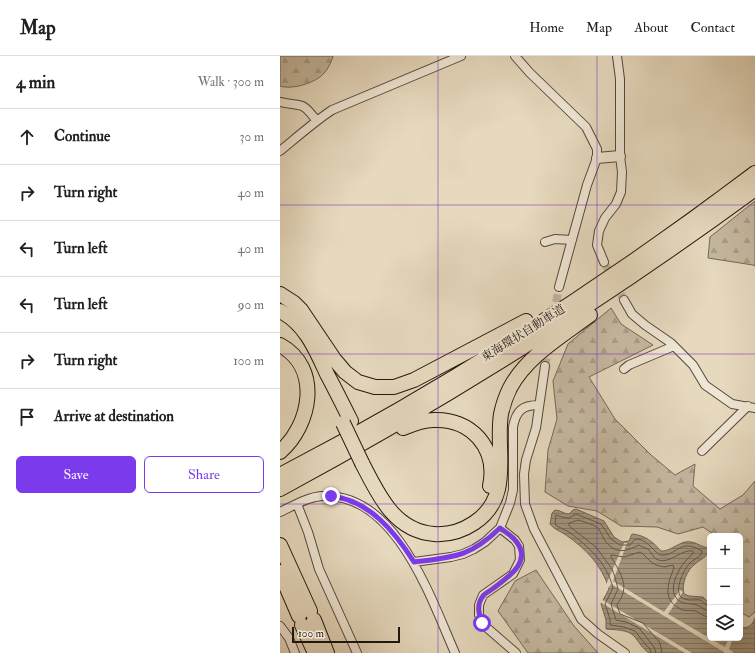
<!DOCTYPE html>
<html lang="en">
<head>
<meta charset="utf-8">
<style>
	:root { --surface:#fff; --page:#f2f2f2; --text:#202124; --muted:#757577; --line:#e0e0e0; --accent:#7c3aed }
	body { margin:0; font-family:"IM FELL Double Pica","Noto Serif JP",serif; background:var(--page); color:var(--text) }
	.controls { position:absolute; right:12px; bottom:12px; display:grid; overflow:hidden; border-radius:6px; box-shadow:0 4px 16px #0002 }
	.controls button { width:36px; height:36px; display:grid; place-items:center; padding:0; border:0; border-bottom:1px solid var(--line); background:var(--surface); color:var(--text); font:20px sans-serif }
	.scale { position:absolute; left:12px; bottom:10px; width:108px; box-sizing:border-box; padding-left:4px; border:2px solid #23180f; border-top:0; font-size:11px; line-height:14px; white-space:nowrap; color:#23180f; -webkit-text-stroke:3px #efe6d5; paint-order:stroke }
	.stop { position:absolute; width:12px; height:12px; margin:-9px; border:3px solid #7c3aed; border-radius:50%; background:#fff }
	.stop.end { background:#7c3aed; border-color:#fff; box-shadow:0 1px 4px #0008 }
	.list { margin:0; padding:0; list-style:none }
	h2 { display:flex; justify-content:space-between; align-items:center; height:52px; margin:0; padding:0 16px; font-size:17px }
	h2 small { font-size:13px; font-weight:400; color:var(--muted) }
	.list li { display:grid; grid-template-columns:26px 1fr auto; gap:12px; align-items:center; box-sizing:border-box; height:56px; padding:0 16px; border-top:1px solid var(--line) }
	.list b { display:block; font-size:15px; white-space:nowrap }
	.list em { font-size:13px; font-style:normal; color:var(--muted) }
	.actions { display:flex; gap:8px; padding:12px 16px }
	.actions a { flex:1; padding:9px 0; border:1px solid var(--accent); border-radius:6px; text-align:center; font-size:14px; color:var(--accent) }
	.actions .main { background:var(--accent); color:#fff }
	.icon { flex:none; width:22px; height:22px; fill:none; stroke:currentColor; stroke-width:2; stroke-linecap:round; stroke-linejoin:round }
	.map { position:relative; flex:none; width:475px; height:597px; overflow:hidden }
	header { display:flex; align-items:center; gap:24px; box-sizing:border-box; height:56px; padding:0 20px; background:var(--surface); border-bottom:1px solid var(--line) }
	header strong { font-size:19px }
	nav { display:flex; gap:22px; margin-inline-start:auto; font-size:14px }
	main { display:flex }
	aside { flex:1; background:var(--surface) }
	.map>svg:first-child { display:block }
	.forest { fill:url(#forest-firs); stroke:#746858 }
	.water { fill:url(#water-rules); stroke:#706454 }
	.pier { fill:#e6d9be }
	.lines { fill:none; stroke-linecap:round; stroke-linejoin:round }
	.shore { stroke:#645848; stroke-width:1 }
	.minor-tunnel { stroke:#bfb29b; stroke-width:8; stroke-dasharray:8 4; stroke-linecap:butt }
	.minor-casing { stroke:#54483b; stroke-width:10 }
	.tertiary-casing { stroke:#54483b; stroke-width:12 }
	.motorway-casing { stroke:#23180f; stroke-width:16 }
	.minor { stroke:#efe6d5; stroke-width:8 }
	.tertiary { stroke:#efe6d5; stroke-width:10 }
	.motorway { stroke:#e6d9be; stroke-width:14 }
	.motorway-bridge-casing { stroke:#23180f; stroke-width:16; stroke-linecap:butt }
	.motorway-bridge { stroke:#e6d9be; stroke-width:14 }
	.route { stroke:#7c3aed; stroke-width:5 }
	.grid { fill:none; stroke:#7b2cbf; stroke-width:1; stroke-opacity:0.55 }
	.labels { text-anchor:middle; stroke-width:4; stroke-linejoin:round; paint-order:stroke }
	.street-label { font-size:12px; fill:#23180f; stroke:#efe6d5 }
</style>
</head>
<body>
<header>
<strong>Map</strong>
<nav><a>Home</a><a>Map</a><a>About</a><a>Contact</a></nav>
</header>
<main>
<aside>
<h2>4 min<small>Walk · 300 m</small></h2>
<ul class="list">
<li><svg class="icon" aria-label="ahead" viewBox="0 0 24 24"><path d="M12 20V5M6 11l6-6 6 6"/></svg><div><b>Continue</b></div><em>30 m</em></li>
<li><svg class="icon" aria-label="right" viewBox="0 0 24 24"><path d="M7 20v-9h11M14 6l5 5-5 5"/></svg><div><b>Turn right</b></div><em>40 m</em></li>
<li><svg class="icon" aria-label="left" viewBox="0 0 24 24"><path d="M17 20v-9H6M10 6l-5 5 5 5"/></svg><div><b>Turn left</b></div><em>40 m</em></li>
<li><svg class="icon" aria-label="left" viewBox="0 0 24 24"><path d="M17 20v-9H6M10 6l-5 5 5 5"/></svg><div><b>Turn left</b></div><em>90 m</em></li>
<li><svg class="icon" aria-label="right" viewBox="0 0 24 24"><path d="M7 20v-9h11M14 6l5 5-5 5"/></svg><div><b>Turn right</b></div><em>100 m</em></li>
<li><svg class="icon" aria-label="arrive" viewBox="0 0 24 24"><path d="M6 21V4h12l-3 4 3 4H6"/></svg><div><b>Arrive at destination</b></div></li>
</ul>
<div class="actions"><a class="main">Save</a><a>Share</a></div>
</aside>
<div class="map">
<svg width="475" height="597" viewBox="0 0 475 597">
	<defs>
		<pattern id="forest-firs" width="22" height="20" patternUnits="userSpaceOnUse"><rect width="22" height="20" fill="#c5b8a0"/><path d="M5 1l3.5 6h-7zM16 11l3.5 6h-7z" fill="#a99d89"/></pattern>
		<pattern id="water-rules" width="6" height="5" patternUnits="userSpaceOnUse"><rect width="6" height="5" fill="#a49782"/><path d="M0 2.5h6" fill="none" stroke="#857a69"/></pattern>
	</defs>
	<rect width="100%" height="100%" fill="#e6d9be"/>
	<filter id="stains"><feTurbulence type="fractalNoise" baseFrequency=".005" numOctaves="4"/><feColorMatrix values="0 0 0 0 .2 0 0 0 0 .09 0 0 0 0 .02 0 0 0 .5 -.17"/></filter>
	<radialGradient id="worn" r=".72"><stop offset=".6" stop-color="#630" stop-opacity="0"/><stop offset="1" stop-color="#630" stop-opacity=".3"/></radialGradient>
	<path class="forest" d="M0 0H53C52 5 48 13 44 17 36 27 12 34 0 30Z
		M475 145V210L473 209 428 202 430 181Z
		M331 252 341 268 373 289 309 321 335 363 371 399 395 419 415 408 413 430 440 453 463 439 475 425V556L469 561 460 556V480H436L423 471 398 478 377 471 341 470 317 455 288 450 265 436 268 394 277 363 273 325 288 288Z
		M256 514 294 570 318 597H248L218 555 235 525Z"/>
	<path class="water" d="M296 453 324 465 334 481 342 486 349 485 352 478C365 479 373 486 381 495 388 496 397 488 405 486 415 484 421 492 430 492 429 500 421 503 415 508 407 514 401 528 404 538L409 540 423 541 430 548V582H460V572C468 572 472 570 475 562V597H369C362 592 359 586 354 580 347 573 334 574 326 573V564L321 548 329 533C322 509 306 493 286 479 280 475 275 474 270 468L272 457 275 454C281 454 283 458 289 458L293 454Z"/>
	<path class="pier" d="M344 487H347L333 525 384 556 400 534 403 536 388 558 445 591 449 582H453L449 593 454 597H444V596L331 528 321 542 327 532 326 529Z
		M321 543 412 597H405L320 546Z"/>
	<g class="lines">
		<path class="shore" d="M371 597 370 593 366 589 355 575 344 571 330 569V563L325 548 333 532C327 507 309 491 289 476 284 473 279 472 275 468L276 459 282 461 289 462 296 458 321 468 331 483 340 489H350L355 483C366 482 372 494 380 499 397 501 399 481 422 495V497C419 502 414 503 410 507 404 513 394 533 401 541 407 546 414 543 420 544 424 546 425 550 430 550
			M376 597 374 591 359 572 346 566 336 564 331 548 338 533 335 521 332 513 316 491 289 470V467L298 464C304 466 313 468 318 472 321 476 323 482 326 486 337 499 347 495 359 489 362 491 365 492 368 493 371 496 373 501 376 503 389 510 400 493 413 495V498C402 505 385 533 398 544 405 550 413 546 419 550 424 552 424 555 430 555
			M382 597 380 587 363 567 340 558 337 549C339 545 342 542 343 537 347 525 337 511 331 501V499L344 501 360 496 363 498 371 506 376 509 384 511 393 509 394 512C387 528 382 546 403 554 407 555 412 554 416 555 421 557 423 561 430 561"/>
		<path class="minor-tunnel" d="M324 206 344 244
			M274 258 279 231
			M265 310 269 289"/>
		<defs>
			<path id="minor" d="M235 0 250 17 306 71 317 93V102L307 129 279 231
				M0 46C22 51 21 44 36 64
				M0 95C17 81 34 66 52 54L181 0
				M265 186 275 183 292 184
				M324 206 317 189 319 175 325 162 336 148 341 136 342 116 340 100V23L337 0
				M344 244 352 258 365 269 391 287 413 309 425 329 452 348 475 352
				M265 310 256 372 246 404 244 418 245 448 254 473 301 563 318 578 345 597
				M344 313 349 309 394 290
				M422 395 468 350
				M17 448 28 476 39 513 77 597
				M0 456C13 450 27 441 42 440 116 436 151 543 175 597
				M220 472 235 484 239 490 240 504 233 518 203 539 199 549V559L206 571 236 597
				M134 506 171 501 183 498 194 493 205 486 220 472 230 447 233 434V371C236 355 242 349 259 349
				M0 570 9 582 15 597"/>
			<path id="tertiary" d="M317 102 340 100"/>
			<path id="motorway" d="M0 238 14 247 21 254 54 303 65 316 78 326 95 331H114L134 324 246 265
				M0 255C25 267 36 294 47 318 55 333 63 349 71 365
				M0 289C42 312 31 369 0 396
				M123 372C133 368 143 364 153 364 191 362 218 392 210 430
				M82 407C98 438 114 475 154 478 168 479 182 475 194 467 234 441 215 395 221 358 223 349 226 340 230 332 247 300 282 280 310 259
				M0 419C165 333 327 229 475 117
				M0 433C165 344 324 244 475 133
				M0 489 30 555
				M0 516 19 560
				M34 564 47 597
				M22 569 35 597"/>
		</defs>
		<use href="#minor" class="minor-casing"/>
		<use href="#tertiary" class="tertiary-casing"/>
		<use href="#motorway" class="motorway-casing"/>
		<use href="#minor" class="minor"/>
		<use href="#tertiary" class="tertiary"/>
		<use href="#motorway" class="motorway"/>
		<defs>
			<path id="motorway-bridge" d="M63 367 82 407"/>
		</defs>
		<use href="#motorway-bridge" class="motorway-bridge-casing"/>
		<use href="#motorway-bridge" class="motorway-bridge"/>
	</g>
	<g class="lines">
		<path class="route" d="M51 440C89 444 115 476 134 506 174 501 190 501 220 472 225 476 231 479 235 484 253 504 230 520 215 531 212 534 205 537 203 540 196 549 199 558 202 567"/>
	</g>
	<path class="grid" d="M158 0V597M317 0V597M0 149H475M0 298H475M0 448H475"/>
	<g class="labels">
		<g class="street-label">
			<text transform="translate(243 277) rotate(-32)" y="4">東海環状自動車道</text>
		</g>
	</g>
	<rect width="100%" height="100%" filter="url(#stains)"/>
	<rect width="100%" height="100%" fill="url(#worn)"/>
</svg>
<div class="controls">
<button>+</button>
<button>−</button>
<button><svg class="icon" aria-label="layers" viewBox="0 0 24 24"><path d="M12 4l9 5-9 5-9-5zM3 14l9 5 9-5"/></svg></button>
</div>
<div class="scale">100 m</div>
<div class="stop" style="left:202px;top:567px"></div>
<div class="stop end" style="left:51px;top:440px"></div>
</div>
</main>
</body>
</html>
